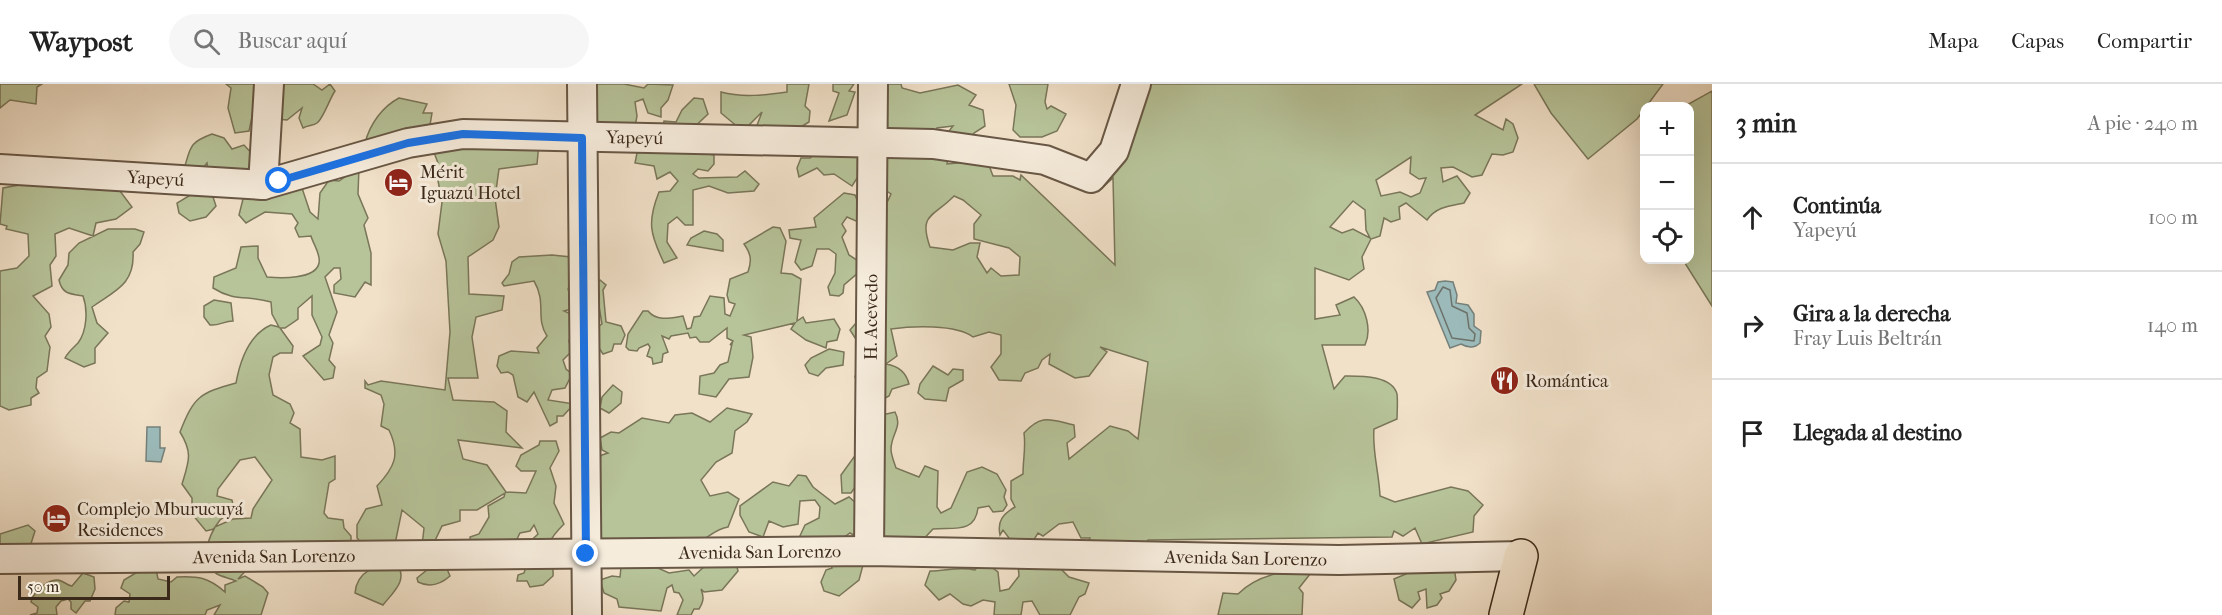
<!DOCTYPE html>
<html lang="es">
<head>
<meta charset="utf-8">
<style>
	:root { --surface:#fff; --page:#f6f6f6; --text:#222; --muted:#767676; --line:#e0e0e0 }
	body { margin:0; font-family:"IM FELL French Canon",serif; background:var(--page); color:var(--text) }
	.controls { position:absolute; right:18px; top:18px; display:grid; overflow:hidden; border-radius:12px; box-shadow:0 6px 24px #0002 }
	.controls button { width:54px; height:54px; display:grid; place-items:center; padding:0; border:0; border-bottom:2px solid var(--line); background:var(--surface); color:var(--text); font:30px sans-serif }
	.scale { position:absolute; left:18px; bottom:15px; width:152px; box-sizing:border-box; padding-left:6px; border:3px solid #3b2919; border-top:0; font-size:16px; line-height:21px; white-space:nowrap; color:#3b2919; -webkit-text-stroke:4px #f6ecdc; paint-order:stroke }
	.stop { position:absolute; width:18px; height:18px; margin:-14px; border:4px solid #1a73e8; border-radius:50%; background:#fff }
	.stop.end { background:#1a73e8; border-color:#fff; box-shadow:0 2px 6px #0008 }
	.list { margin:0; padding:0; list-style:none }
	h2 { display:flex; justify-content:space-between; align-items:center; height:78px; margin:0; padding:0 24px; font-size:26px }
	h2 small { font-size:20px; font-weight:400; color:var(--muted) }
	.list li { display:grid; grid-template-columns:39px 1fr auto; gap:18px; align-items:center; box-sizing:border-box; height:108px; padding:0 24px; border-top:2px solid var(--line) }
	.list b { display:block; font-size:22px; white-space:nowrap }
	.list p { margin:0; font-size:20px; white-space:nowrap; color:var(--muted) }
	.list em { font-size:20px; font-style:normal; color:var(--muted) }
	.icon { flex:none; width:33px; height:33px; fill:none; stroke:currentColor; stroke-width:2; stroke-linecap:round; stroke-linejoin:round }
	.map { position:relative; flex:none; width:1712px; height:531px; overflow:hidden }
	header { display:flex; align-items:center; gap:36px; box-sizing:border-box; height:84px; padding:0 30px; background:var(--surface); border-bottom:2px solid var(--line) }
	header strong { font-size:28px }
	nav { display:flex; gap:33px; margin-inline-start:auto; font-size:21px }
	.search { width:420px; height:54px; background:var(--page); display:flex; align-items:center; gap:15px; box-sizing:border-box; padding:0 21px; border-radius:33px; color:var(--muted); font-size:22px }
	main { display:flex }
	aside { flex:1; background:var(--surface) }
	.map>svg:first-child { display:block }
	.green { fill:#b7c399; stroke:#797659; stroke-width:1.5; fill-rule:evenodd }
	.water { fill:#9cbcbc; stroke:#75817b; stroke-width:1.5 }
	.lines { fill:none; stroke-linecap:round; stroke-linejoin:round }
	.shore { stroke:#6c726a; stroke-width:1.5 }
	.minor-casing { stroke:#685745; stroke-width:32 }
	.major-casing { stroke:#3b2919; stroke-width:36 }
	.minor { stroke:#f6ecdc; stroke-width:28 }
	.major { stroke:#f1e1c9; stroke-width:33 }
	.route { stroke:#1a73e8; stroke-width:8 }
	.labels { text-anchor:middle; stroke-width:6; stroke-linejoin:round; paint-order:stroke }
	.street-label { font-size:18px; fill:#3b2919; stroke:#f6ecdc }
	.poi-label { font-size:18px; fill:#3b2919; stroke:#f6ecdc; text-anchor:start }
</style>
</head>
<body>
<header>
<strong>Waypost</strong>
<div class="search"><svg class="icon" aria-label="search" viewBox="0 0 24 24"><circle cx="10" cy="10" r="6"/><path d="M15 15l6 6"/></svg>Buscar aquí</div>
<nav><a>Mapa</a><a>Capas</a><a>Compartir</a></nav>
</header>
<main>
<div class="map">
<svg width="1712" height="531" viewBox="0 0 1712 531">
	<rect width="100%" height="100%" fill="#f1e1c9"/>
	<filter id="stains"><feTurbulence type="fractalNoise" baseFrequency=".00333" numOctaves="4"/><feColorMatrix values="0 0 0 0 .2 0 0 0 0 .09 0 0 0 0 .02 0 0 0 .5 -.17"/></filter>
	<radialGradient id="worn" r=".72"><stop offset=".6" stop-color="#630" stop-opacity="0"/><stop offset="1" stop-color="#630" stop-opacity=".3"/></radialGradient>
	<path class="green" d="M0 0H42L37 3 36 20 10 16 0 24Z
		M226 0H313L322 6 330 0 335 7C330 14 323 35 317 39 313 42 308 41 303 44L299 34 302 24 287 36 277 35 268 14 252 33 249 47 235 49 228 24 231 4Z
		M588 0H624L644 4 648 0 673 1 668 16 661 24V33L648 29 643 15 635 18 637 32 634 48 596 54Z
		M787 0H809L805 22 810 27 809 38 789 50 756 44 762 28 749 41 739 44 721 29V8C743 14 765 11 787 8Z
		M833 0H854L849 7 855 8 847 31 829 37 839 9 833 7Z
		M864 0H901L902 4 920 9 958 1 976 11 969 21 983 26 985 42 974 49 968 57 945 52 953 42 937 44V55L949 71 947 80 958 79 972 69 987 76 993 92H1013L1020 96 1021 91 1115 181 1113 94 1104 102 1097 99 1130 0H1522L1475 31 1503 46 1506 35 1513 40 1518 54 1513 68 1503 71 1492 70 1482 91 1472 93 1453 83 1441 84 1443 98 1457 92 1470 109 1464 119C1449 122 1436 123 1427 136L1406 119 1399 123 1400 135 1391 138 1384 134 1380 152 1371 155 1362 173 1364 185 1349 196 1315 184V235L1340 231 1336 221 1354 213C1366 224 1372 246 1365 261H1322L1334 305 1345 292C1360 292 1392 291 1397 310 1398 318 1397 328 1397 335L1374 345C1372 366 1379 389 1380 412L1395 418 1451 403 1468 407 1483 421 1474 432 1473 448 1422 460 1415 444 1403 452 1394 447 1392 453 1148 456 1144 461H1087L1090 454H1081L1073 438 1059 440 1043 452 1038 449 1030 462 1012 458 1003 446 1000 451C997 437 1003 430 1015 423L1011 415V397L1023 390C1023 375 1026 364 1024 349 1042 329 1051 336 1074 341L1075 353 1067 359 1069 375 1110 342 1128 347 1138 355 1148 278 1100 263 1107 268 1089 292 1075 294 1049 280 1050 270 1042 276 1038 284 1025 289 1021 297 999 296 991 283 1001 270V251L989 248 973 253C956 240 912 242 891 245L897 272 886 280C899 282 906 288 909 300L892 305 889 312 880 317 867 296 855 293 863 266 850 246 862 232 885 123 891 110 879 102 887 62ZM1411 73 1410 89 1419 95 1426 94 1420 109 1411 113 1400 108 1381 112 1376 96ZM954 112 963 116 981 131 974 140V155L1009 164 1020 173 1019 191 1001 192 991 184 987 189 977 173 980 159H970L953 166 930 163C918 129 934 133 954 112ZM1353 117 1365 126 1366 146 1370 154 1353 145 1342 149 1330 143Z
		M1009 0H1048L1045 18 1047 25 1051 22 1066 30 1057 47 1042 53H1020L1013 46 1016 21Z
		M1534 0H1663L1637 35 1588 75 1551 29Z
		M1712 7V222L1683 176H1690V22H1685Z
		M399 14 427 20 423 29H432L430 41 422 45 365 59C370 40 382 23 399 14Z
		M694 14 703 15 708 30 688 49 660 60 664 37 676 38 682 26Z
		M212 50 224 54 232 65 244 61 255 73 253 85 239 93 208 88 207 79 201 86 184 85C191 63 188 59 212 50Z
		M539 59 537 80 499 85 495 114 499 143 493 156 468 173 469 210 504 212 502 226 476 233 472 253 478 294H448L453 316 494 318 507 327 506 348 522 364 458 356 463 375 487 381 506 408 526 409 536 387H521L516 382 521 371 539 361 540 357H556L559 367 550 384 556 402 554 419 564 440C537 467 555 463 553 492L543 501 530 503 527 497H517L518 491 524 489 526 483 524 463 538 450 534 441 530 447 520 449 512 465 473 480 470 453 479 450 489 433 488 422 504 413 505 409 477 426H460V437L442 442 431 465 422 462 424 444 402 426 395 460 368 466 357 454V441L366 425 382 421 377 402C394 384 401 371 389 346L381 342 384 320 381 311 365 304V297L368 301 381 297 445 306 450 248 446 177 438 150 442 118 436 86 438 79 433 66Z
		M673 63 714 71V80L708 87 698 85 693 90 699 94 737 93 745 87 759 100 754 107 728 109 709 102 693 106V141H685L677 133 668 140 667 158 677 174 664 179C650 150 647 138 659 108L670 107 678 97 670 88 657 95 654 82 635 79 637 69Z
		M817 67 858 70 861 88 852 102 834 90 824 91 817 84 799 93 797 84 801 74H810Z
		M359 83 358 110 368 134 364 141 371 169V201L365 198 355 213 334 209V201L341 195 340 184H334L325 193 337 228 329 251 333 259 329 276 335 283 333 294 324 296 303 272 320 261 322 253 312 231V212L298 224V235L285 244H280L293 262 292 269H280L273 273 269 291 273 311 290 320 294 329 290 339 300 345 301 373 322 376 335 372V395L329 399 324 429 328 434 343 436 344 444 351 452V459L252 480 238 495 245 492 263 503 268 509 261 531H214L220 521 207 526 205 531H115L116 524 124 517 129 518 130 510 121 504 124 496 144 484 156 485 158 495 171 498 177 493C198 492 208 493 225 508V501L236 497C230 494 222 493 217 490 201 480 207 457 214 445L206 447 192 430V414L182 400C189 377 193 369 180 348 194 312 200 309 236 299 240 277 248 251 271 241L279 243 272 230 271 218C248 211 235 218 213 204L214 193 236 184 241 163 258 162V174L267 193C279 194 316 196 319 179 321 170 313 160 311 152L299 153 295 144 298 139 292 130 265 128 246 139 239 131 243 115 249 109 301 101 310 128 318 135 320 109 329 96 339 97ZM255 373 272 396 253 425 251 434 233 435 215 443 220 436 234 426 232 416 217 412 218 405 240 376Z
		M25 100 117 103 132 123 116 135 96 139 93 152 69 144 55 150 56 172 50 181 52 202 33 212 49 230 51 243 45 252 50 263 47 287 37 294 36 304 39 309 31 314V321L9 326 0 322V187L17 184 29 172 28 150 6 145 7 142 0 140 3 104Z
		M202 104 213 113 216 122 206 133 190 137 179 129 177 119Z
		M844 109 855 111 864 134 856 137 847 133 842 140 846 147 842 153 849 171 866 182 844 201 843 209 839 212 830 211 828 203 835 189 836 170 829 165H817L812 182 801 186 795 178 801 156 790 154 789 146 816 143 814 134Z
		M773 143 780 144 786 157 781 189 792 190 801 195 797 237 803 233 806 239 834 235 840 245 837 256 827 258 826 264 806 256 791 245 795 239 744 251 751 253 753 273 749 293 729 295 716 313 699 310 700 292 714 289 720 281 728 278 732 260 730 261 733 257 727 254V244L709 258H700L696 253 690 254 688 249 671 252 669 255 662 252 668 268 663 270 662 278 653 280 652 274 647 272 650 263 648 260 639 264 637 267 629 266 626 263 628 250 643 227H648C657 238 671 234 683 232L687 245 691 244 694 233 700 232 710 212 724 214 725 230 730 232 735 220 729 218 727 211 730 195 748 188C752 176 751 170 744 160Z
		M108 145H135L144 148 140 160 133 168C135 201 114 207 92 223L97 239 108 249 95 264V279L84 283 65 274C68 268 73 264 78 259 87 247 88 226 83 212 70 210 62 210 59 196L68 181 69 169 79 159Z
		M704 147 717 150 723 156V167L687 161 691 154Z
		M552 171 571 173V199L568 205 575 224 564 227 575 232V250L569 256 571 268 563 276 566 285 572 290 565 304 552 306 548 316 574 320 563 332H557V338L550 342 534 308 527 318 518 313 513 291 508 288 501 289 497 282 499 272 511 267 539 269 537 264 547 252C535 234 547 219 534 197L504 202 502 199 509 190 512 178 519 173Z
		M600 196 606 201 603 206 606 238 621 242 625 251 621 260H614L612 267 603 270 599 264V242L602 240 595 199Z
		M214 216 231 219 233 237C224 237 219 242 210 241L204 233V222Z
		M829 265 844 268 843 281 826 284 818 292 809 289 805 281 811 274Z
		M933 282 948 291 953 285 963 286V296L949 304 946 317 925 315 918 309 920 300Z
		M613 301 622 308 621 319 609 329 600 324 602 313Z
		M727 324 752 330 747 338 735 347 732 369 716 378 701 396 710 412 728 408 739 415 728 443C714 445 707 456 694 460 670 468 643 471 618 476L573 440C566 403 577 394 602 371L608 369 602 366 600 354 611 348 619 349 642 334 669 339 675 331 692 329 710 338Z
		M895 328C903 343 891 350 891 365 891 371 894 378 896 384L919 393 925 382 938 387 937 423 941 429 951 424 967 388 982 383 997 390 1006 406 1004 413 1007 421 1003 427 993 428 989 422 978 424C975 450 953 443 933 445L918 461 864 457 850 449 840 456 799 454 805 441 819 434 820 423 815 416 800 417 798 440 783 443 769 437 763 453 749 448 740 431V422L773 398 789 402 798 391 806 392 813 403 835 420 849 413 857 420 856 402 851 409H842L841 391 854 373 858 376 882 331Z
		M28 441 35 447 28 469 0 476V450Z
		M983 477 998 488 1000 507 1009 505 1019 492 1018 480 1058 482 1069 493 1089 499 1085 510 1079 513 1070 531H1040L1032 517 1023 518 1021 531H994L995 518 983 516 971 522 963 520 950 510 939 516 925 501 930 487C946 487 959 482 975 486Z
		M396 478C409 496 394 507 383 521L355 509C357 486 376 482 396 478Z
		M736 479 738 487 722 506 704 508 701 505C704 513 704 517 699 525H694L691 531H677L683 516 679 509 674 508 672 501 667 504 661 527 619 523 617 515 604 509 600 496 612 492 620 493 621 483 649 480 669 489 689 486 694 492 707 480Z
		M830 479 863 481 859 496 839 512 824 507 821 498 826 486 832 484Z
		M1454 483 1456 496 1449 507 1440 510 1442 514 1437 521 1427 524 1426 505 1418 508 1420 515 1412 524 1399 516 1394 495 1406 490 1407 485Z
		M437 485H447L450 492C441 500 430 504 418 498L417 494 427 486Z
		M1314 485 1299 504 1303 509 1302 531H1218L1223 509 1238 510C1258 490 1287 486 1314 485Z
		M83 489 94 493 95 505 90 517H85L76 529 71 525V518L68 515 61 517 56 523 57 531H30L37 529 38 523 31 518C33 508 48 495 58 496 64 497 66 501 72 502Z"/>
	<path class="water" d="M1445 197 1453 198 1457 211 1456 219 1468 221 1474 230V242L1481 247 1480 259C1474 265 1468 264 1461 260L1450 264 1427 208 1435 206 1438 198Z
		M147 343H160V364H165L161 378 146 377Z"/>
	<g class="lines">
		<path class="shore" d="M1443 203 1450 206 1452 222 1467 229 1469 244 1475 250 1474 257 1452 254 1436 214Z"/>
		<defs>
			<g id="minor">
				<path d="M582 0 587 531"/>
				<path id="s1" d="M0 85 263 101 408 59 463 50 933 60 1045 76 1091 94 1114 67 1136 0"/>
				<path d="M263 101 269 0"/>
				<path id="s2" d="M869 467 873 0"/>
				<path id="s3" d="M0 475 869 467 1339 476 1521 472"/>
			</g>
			<path id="major" d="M1506 531 1521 472"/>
		</defs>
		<use href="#minor" class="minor-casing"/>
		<use href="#major" class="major-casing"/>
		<use href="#minor" class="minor"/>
		<use href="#major" class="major"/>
	</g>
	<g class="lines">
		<path class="route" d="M279 97 408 59 463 50 582 54 586 470"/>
	</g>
	<defs>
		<symbol id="hotel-disc" viewBox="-11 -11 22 22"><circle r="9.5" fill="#8f2418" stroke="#f6ecdc"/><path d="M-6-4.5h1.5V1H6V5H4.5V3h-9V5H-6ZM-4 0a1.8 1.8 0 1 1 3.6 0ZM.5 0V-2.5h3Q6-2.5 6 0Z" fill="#fff"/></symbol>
		<symbol id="restaurant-disc" viewBox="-11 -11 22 22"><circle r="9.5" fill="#8f2418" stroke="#f6ecdc"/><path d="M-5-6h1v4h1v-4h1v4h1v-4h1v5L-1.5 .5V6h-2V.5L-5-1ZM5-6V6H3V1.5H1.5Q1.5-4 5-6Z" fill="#fff"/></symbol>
	</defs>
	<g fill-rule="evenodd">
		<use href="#hotel-disc" x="382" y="82" width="33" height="33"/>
		<use href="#restaurant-disc" x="1488" y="280" width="33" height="33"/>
		<use href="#hotel-disc" x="40" y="418" width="33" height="33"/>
	</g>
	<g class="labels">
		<g class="street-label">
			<text dy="6" stroke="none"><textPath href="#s1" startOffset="642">Yapeyú</textPath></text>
			<text dy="6" stroke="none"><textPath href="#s1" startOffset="156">Yapeyú</textPath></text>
			<text dy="6" stroke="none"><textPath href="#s2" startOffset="234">H. Acevedo</textPath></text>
			<text dy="6" stroke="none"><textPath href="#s3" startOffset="760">Avenida San Lorenzo</textPath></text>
			<text dy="6" stroke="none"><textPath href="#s3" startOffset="274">Avenida San Lorenzo</textPath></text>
			<text dy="6" stroke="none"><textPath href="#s3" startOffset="1246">Avenida San Lorenzo</textPath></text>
		</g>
		<g class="poi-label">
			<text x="420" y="94">Mérit<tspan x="420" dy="21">Iguazú Hotel</tspan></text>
			<text x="1525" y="303">Romántica</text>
			<text x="77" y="431">Complejo Mburucuyá<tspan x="77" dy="21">Residences</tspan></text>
		</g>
	</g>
	<rect width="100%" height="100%" filter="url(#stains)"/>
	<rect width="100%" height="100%" fill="url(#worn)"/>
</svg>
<div class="controls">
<button>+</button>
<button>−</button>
<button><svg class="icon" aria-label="locate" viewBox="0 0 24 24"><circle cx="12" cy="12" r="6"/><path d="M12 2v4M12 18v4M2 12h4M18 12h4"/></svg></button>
</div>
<div class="scale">50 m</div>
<div class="stop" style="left:279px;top:97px"></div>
<div class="stop end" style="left:586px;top:470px"></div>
</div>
<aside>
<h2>3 min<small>A pie · 240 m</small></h2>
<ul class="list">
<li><svg class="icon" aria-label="ahead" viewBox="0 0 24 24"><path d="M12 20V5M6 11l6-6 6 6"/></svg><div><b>Continúa</b><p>Yapeyú</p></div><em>100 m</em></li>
<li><svg class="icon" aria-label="right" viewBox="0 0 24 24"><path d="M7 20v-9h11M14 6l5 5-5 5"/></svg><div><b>Gira a la derecha</b><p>Fray Luis Beltrán</p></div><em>140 m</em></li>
<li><svg class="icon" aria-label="arrive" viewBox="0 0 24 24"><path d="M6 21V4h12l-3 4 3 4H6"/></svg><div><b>Llegada al destino</b></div></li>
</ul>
</aside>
</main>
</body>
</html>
